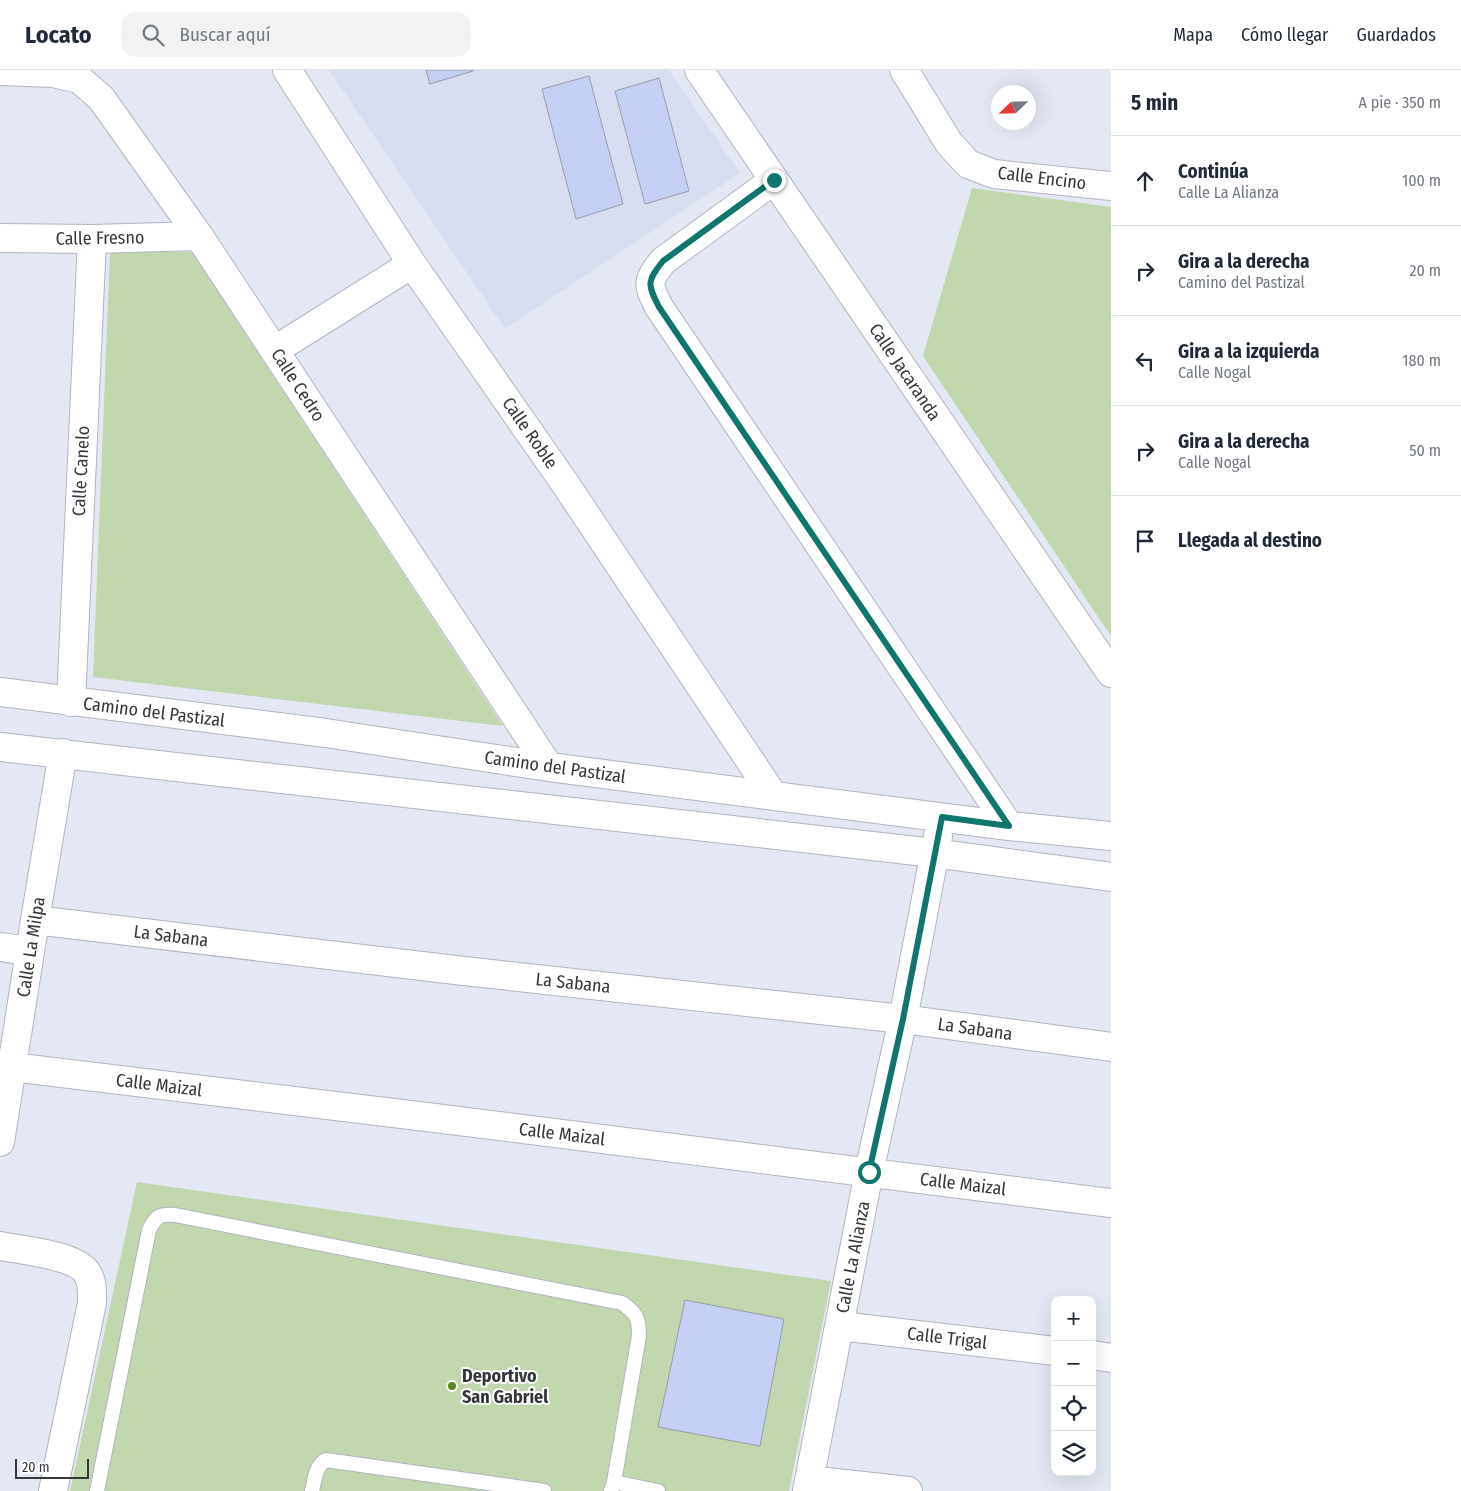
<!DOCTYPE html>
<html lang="es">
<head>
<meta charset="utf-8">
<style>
	:root { --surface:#fff; --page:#f2f2f3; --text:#1f2937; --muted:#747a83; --line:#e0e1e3 }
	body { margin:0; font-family:"Fira Sans Condensed",sans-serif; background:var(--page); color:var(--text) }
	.controls { position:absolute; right:15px; bottom:15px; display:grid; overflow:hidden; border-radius:10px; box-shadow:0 5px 20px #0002 }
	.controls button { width:45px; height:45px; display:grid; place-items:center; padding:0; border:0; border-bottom:1px solid var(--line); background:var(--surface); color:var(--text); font:25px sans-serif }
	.compass { position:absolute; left:991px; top:15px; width:45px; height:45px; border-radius:50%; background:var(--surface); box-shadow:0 5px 20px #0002; rotate:247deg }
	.scale { position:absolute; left:15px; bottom:12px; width:74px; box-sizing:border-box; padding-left:5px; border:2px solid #35373b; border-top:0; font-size:14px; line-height:18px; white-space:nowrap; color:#35373b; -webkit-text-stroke:4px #fff; paint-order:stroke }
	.stop { position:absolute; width:15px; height:15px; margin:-11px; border:4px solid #0f766e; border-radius:50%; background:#fff }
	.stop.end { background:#0f766e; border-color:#fff; box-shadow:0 1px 5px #0008 }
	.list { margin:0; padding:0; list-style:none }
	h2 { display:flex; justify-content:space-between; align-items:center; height:65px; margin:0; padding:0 20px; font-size:21px }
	h2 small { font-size:16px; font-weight:400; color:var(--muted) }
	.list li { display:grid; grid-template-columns:32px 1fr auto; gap:15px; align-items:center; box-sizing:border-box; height:90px; padding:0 20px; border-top:1px solid var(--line) }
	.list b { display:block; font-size:19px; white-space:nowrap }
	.list p { margin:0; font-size:16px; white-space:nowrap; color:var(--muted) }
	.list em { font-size:16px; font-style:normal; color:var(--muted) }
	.icon { flex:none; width:28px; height:28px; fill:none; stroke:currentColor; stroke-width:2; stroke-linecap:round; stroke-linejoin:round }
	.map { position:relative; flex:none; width:1111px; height:1421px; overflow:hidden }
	header { display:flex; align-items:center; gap:30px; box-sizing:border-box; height:70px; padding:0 25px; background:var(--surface); border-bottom:1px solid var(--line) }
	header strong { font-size:24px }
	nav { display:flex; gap:28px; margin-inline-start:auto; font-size:18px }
	.search { width:350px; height:45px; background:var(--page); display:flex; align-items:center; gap:12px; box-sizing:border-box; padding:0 18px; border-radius:15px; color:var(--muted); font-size:19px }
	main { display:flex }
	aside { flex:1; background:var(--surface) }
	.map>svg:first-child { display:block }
	.built { fill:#d8def1 }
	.green { fill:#c1d7ae }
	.building { fill:#c4d1f5; stroke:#999da9 }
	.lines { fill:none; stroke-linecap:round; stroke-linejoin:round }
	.service-casing { stroke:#b0b5c0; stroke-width:16 }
	.minor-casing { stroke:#b0b5c0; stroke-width:30 }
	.service { stroke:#fff; stroke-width:14 }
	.minor { stroke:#fff; stroke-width:28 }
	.route { stroke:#0f766e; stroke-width:6 }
	.poi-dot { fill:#58871a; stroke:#fff; stroke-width:2 }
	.labels { text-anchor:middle; stroke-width:4; stroke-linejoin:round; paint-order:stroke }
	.street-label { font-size:18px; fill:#35373b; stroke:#fff }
	.poi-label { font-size:18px; font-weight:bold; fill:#35373b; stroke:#fff; text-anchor:start }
</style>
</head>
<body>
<header>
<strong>Locato</strong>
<div class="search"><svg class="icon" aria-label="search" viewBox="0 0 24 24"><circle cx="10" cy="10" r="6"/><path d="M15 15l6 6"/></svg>Buscar aquí</div>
<nav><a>Mapa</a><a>Cómo llegar</a><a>Guardados</a></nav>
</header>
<main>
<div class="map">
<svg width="1111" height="1421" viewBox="0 0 1111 1421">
	<rect width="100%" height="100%" fill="#e3e8f4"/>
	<path class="built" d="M329 0H669L740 103 505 259Z"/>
	<path class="green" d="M972 118 1111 137V566L923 286Z
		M110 182H192L503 656 93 607Z
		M137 1112 831 1211 789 1421H70Z"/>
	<path class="building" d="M426 0H473V1L430 14Z
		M589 6 623 134 576 149 542 19Z
		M659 8 689 121 645 134 615 21Z
		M685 1230 784 1249 760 1376 658 1357Z"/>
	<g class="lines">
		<defs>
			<path id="service" d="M614 1412 658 1421
				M97 1421 149 1160C156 1146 159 1144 175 1145L622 1233C637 1244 639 1248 639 1266L614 1412 611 1421
				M312 1421C315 1409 315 1396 326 1390L544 1421"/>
			<path id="minor" d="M287 0 412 194 564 412 773 725
				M699 0 1111 603
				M904 0 949 73 968 94 994 104 1111 116
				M0 1 53 3 79 9 101 28 199 166 549 697
				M774 110 663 191C647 211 647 214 659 237L1009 756
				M0 168 92 169 199 166
				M275 280 412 194
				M0 622 326 663 549 697 1009 756 1111 766
				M71 632 92 169
				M0 677 934 783 1111 807
				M35 850 464 901 903 949 1111 977
				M0 877 30 881
				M12 997 435 1048 1111 1133
				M0 1072 35 850 63 683
				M0 1176C21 1180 76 1185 87 1203 93 1212 92 1223 92 1233L53 1421
				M840 1256 1055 1281
				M1092 1285 1111 1288
				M809 1410 908 1421
				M807 1421 869 1102 903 949 938 766"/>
		</defs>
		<use href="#service" class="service-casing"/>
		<use href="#minor" class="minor-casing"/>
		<use href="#service" class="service"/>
		<use href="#minor" class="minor"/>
	</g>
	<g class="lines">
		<path class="route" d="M774 110 663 191C647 211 647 214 659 237L1009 756 942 747 903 949 869 1102"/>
	</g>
	<circle class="poi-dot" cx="452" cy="1316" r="5"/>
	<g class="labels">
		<g class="street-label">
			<text transform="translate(1042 108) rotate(7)" y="6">Calle Encino</text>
			<text transform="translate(100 168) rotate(-1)" y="6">Calle Fresno</text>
			<text transform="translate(905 302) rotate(56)" y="6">Calle Jacaranda</text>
			<text transform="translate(298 315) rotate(57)" y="6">Calle Cedro</text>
			<text transform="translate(530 363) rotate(55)" y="6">Calle Roble</text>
			<text transform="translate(81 401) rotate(-87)" y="6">Calle Canelo</text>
			<text transform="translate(154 642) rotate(7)" y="6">Camino del Pastizal</text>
			<text transform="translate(555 697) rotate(8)" y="6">Camino del Pastizal</text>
			<text transform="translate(171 866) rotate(7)" y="6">La Sabana</text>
			<text transform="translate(31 877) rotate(-81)" y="6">Calle La Milpa</text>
			<text transform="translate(573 913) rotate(6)" y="6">La Sabana</text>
			<text transform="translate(975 959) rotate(8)" y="6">La Sabana</text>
			<text transform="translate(159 1015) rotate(7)" y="6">Calle Maizal</text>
			<text transform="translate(562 1064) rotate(7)" y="6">Calle Maizal</text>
			<text transform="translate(963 1114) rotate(7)" y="6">Calle Maizal</text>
			<text transform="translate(853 1187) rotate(-79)" y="6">Calle La Alianza</text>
			<text transform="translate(947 1268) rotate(7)" y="6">Calle Trigal</text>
		</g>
		<g class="poi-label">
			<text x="462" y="1312">Deportivo<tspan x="462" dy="21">San Gabriel</tspan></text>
		</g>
	</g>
</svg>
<div class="controls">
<button>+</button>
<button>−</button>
<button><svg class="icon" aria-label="locate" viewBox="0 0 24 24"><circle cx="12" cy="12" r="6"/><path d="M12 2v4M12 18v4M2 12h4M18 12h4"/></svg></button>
<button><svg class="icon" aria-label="layers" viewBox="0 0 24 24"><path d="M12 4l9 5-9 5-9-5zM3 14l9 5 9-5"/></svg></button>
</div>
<svg class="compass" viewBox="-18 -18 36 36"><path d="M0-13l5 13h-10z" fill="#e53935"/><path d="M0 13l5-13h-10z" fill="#747a83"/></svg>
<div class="scale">20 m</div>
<div class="stop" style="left:869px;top:1102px"></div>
<div class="stop end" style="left:774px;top:110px"></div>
</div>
<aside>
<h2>5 min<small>A pie · 350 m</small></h2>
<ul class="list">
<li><svg class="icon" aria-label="ahead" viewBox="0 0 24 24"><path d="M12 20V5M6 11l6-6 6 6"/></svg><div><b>Continúa</b><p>Calle La Alianza</p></div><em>100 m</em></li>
<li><svg class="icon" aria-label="right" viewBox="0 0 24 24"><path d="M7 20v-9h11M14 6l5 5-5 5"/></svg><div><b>Gira a la derecha</b><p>Camino del Pastizal</p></div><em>20 m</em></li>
<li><svg class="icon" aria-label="left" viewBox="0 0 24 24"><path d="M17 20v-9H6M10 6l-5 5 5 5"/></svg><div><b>Gira a la izquierda</b><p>Calle Nogal</p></div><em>180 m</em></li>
<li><svg class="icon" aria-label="right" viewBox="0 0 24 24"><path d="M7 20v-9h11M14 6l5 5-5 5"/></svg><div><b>Gira a la derecha</b><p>Calle Nogal</p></div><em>50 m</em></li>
<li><svg class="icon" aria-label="arrive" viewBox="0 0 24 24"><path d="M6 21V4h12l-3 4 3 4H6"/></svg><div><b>Llegada al destino</b></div></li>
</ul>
</aside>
</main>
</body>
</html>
